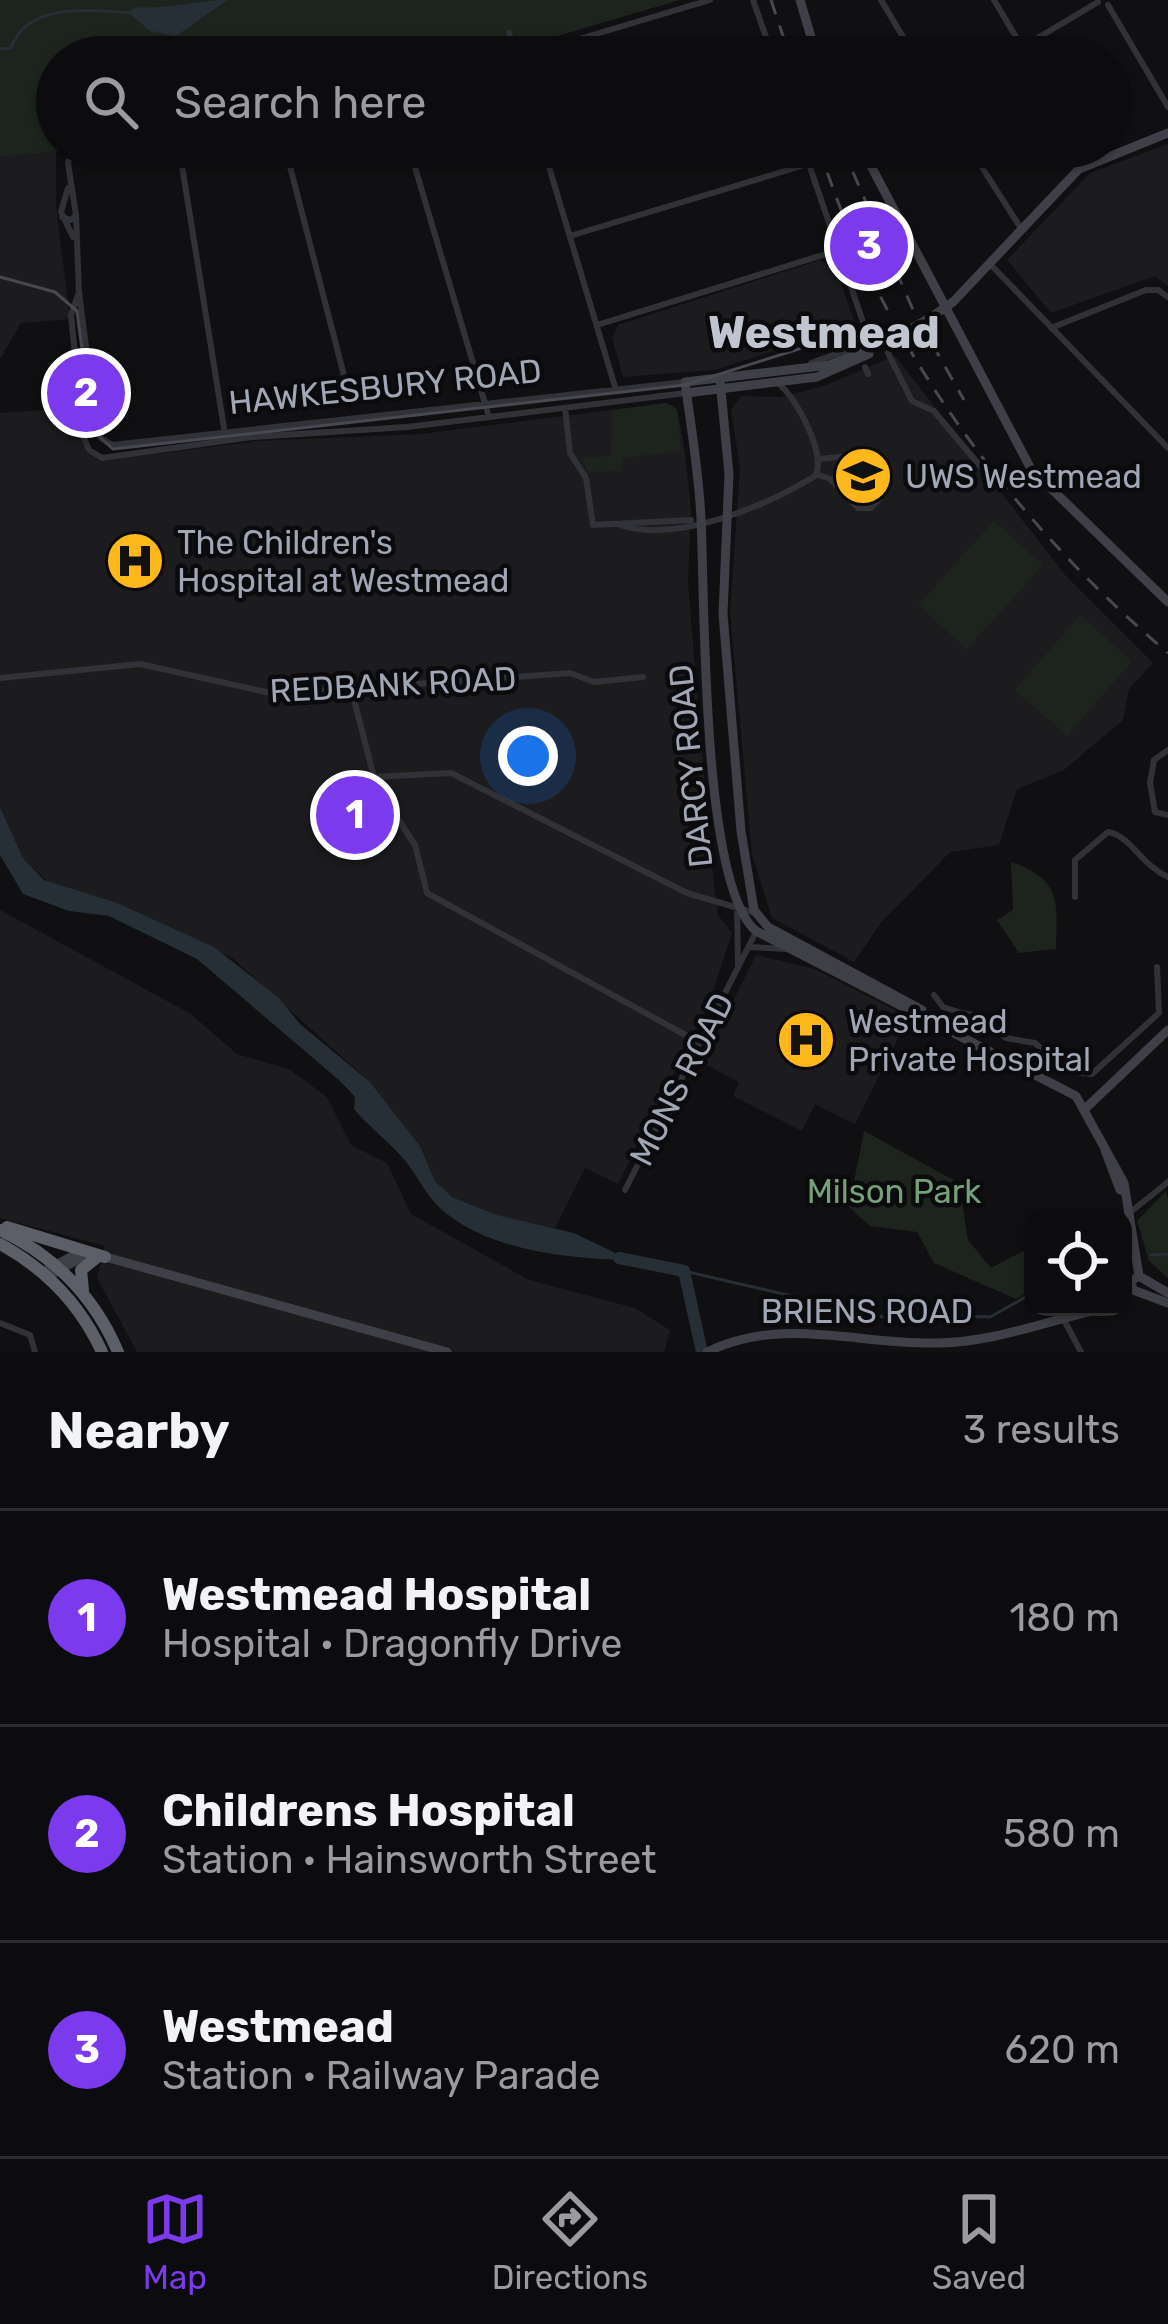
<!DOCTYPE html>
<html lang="en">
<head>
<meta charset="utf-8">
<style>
	:root { --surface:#0c0c0e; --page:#1a1a1c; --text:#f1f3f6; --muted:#9a9b9e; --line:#2c2c2e; --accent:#7c3aed }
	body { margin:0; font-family:Rubik,sans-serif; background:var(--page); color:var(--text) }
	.controls { position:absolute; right:36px; bottom:36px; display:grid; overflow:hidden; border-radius:24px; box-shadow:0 3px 9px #0004 }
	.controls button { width:108px; height:108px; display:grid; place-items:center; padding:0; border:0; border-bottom:3px solid var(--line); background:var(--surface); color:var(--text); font:60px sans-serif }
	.you { position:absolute; left:528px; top:756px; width:42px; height:42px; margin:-30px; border:9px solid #fff; border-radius:50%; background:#1a73e8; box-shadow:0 0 0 18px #1a73e833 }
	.badge { display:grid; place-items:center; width:78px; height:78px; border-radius:50%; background:var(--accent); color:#fff; font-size:39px; font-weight:700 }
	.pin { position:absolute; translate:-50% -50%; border:6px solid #fff; box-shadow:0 3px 12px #0006 }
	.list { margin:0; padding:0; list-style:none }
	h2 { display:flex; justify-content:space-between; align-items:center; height:156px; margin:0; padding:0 48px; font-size:51px }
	h2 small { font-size:39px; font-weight:400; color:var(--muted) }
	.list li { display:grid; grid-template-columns:78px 1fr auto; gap:36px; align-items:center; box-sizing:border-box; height:216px; padding:0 48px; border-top:3px solid var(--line) }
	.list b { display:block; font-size:45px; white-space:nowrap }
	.list p { margin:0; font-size:39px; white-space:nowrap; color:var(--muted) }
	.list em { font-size:39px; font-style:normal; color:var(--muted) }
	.icon { flex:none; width:66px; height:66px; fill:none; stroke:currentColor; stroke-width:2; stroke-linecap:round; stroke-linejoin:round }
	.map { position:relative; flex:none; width:1168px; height:1352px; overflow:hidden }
	.search { position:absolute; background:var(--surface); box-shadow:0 3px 9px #0004; left:36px; right:36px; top:36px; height:132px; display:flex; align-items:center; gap:30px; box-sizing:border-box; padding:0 42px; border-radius:66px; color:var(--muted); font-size:45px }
	.sheet { height:804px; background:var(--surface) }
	nav { display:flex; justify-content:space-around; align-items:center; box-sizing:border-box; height:168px; border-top:3px solid var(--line); background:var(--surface); font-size:33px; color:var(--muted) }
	nav a { display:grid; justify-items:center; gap:6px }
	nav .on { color:var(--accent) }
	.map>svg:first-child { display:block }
	.built { fill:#1c1c1f }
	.green { fill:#1c241d }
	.water { fill:#262e36 }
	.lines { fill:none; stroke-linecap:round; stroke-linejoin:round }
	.stream { stroke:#262e36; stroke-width:3 }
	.river { stroke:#262e36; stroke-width:12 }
	.street { stroke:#313237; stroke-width:6 }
	.secondary { stroke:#3f4047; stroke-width:9 }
	.highway { stroke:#5c5f68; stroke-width:12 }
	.tram { stroke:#484950; stroke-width:3 }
	.rail { stroke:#484950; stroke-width:3; stroke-dasharray:15 12; stroke-linecap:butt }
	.secondary-bridge { stroke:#3f4047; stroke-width:9 }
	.labels { text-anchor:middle; stroke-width:9; stroke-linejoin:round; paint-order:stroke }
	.street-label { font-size:33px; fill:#a0a6b4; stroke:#0b0b0d }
	.poi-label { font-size:33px; fill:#a0a6b4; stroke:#0b0b0d; text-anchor:start }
	.park-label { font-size:33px; fill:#75a079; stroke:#0b0b0d }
	.district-label { font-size:45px; font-weight:bold; fill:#c1c5cf; stroke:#0b0b0d }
</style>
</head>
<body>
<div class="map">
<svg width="1168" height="1352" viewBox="0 0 1168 1352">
	<rect width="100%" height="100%" fill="#101012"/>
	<path class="built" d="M1168 144V286L1155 276 1051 313 1007 260 1090 173Z
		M56 151V206L70 319 21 323 0 359V157Z
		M820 260 836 267 855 324 715 370 623 377 612 337 618 325Z
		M895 356 1066 576 1153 663 1129 689 1123 720 1064 770 1017 789 999 845 950 852 880 924 854 962 772 918 752 854 730 612 740 469 731 410 741 396 781 397 824 386Z
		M666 403 677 409 685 453 691 510 688 582 710 851 718 915 732 933 708 1006 618 1184 585 1168 555 1228 497 1215 452 1197 435 1181 420 1146 370 1082 231 957 116 903 52 886 23 858 0 807V413L71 408 80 416 86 452 101 461 257 441 421 434Z
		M0 910 191 1014 237 1054 289 1069 327 1097 351 1145 387 1163 411 1214 529 1280 635 1308 670 1330 664 1352H137L97 1278 105 1246 0 1218Z
		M756 955 815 969 909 1017 855 1124 815 1104 802 1131 733 1096 739 1082 702 1063Z"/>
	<path class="green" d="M0 0H680L486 57H57V147H102L0 157Z
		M666 403 677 409 681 451 621 458 622 471 589 472 582 459 611 455 612 410Z
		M994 521 1043 565 967 649 918 605Z
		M1080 615 1132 661 1067 736 1015 690Z
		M1011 862C1062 880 1057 901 1056 949L1019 953 997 920 1013 910Z
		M864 1131 959 1183 968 1240 991 1268 1033 1246V1289L1016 1299 934 1263 917 1232 870 1226 849 1207Z
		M1166 1191 1168 1199V1278L1149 1261 1137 1221Z"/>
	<path class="water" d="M228 0 176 36 150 31 128 12 135 7C167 10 195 0 228 0Z
		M0 807 23 858 44 880 117 903 214 947 279 998 300 1024 370 1082 420 1146 435 1181 452 1197 497 1215 574 1233 630 1260C570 1259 488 1251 441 1209 425 1195 416 1172 401 1156 386 1139 368 1126 354 1109L355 1097 340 1081 197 959 109 916 69 911 23 894 0 855Z"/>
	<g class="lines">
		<path class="stream" d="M0 49 11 48C27 2 89 10 131 13
			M1151 1255 1168 1254
			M684 1271 900 1321 930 1315 990 1317 1033 1293"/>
		<path class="river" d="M619 1258 684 1271 702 1352"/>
		<path class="street" d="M753 0 773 57
			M881 0 915 57
			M994 0 1028 57
			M1108 5 1168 107
			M509 33 516 57
			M519 57 710 0
			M1006 57 1098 2
			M179 147 224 428
			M285 147 349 395
			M409 147 489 417
			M543 147 616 390
			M803 147 872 348
			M969 147 1022 230
			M1080 147 1090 164
			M68 188 61 212 73 237
			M76 215 79 292 96 425 101 438 112 445 685 382
			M62 217 71 220 76 215 68 163 71 155 148 147
			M570 236 808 164
			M991 265 1168 448
			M78 295 71 315 83 435 89 450 102 458 252 437 407 427 686 393
			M597 325 839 250
			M1051 328 1146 290H1158L1168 297
			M888 353 912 401 934 411 980 466
			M811 363 858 346 868 335
			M865 367 868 374
			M565 408 570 453 586 478 593 525 691 520
			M819 475 830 479 858 508H871L879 499 860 455 819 459
			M620 525C676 544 766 506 815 476 827 455 797 399 779 384
			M0 678 140 664 275 694 570 673 594 682 643 677
			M351 688 376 785 415 845 427 893 700 1043
			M1168 750 1154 760 1150 783 1155 812 1168 815
			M373 777 451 773 687 893 755 913
			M1075 897V860L1108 832C1131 836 1140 864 1168 877
			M737 909 738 964
			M750 947 787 949
			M934 995 943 1007 962 1013
			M953 1028 962 1013 979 1016 1006 1038 1035 1043 1066 1071 1092 1074 1159 1013 1157 967
			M625 1190 756 932
			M1128 1214 1168 1182
			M1065 1322 1081 1352
			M0 1323 30 1335 35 1352"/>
		<path class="secondary" d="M800 0 817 57
			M861 147 1031 469 1168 602
			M930 318 953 302 1079 169 1168 133
			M888 342 829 365 685 382C691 427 699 473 701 519 705 598 701 885 756 931L1076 1096 1124 1183 1139 1276
			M720 380 729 474 723 614 741 831 754 910 768 927 922 1010
			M686 393 817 377 869 354
			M1087 1107 1168 1030
			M1105 1150 1120 1190
			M102 1256 447 1352
			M43 1272 80 1252
			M48 1276 77 1260 97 1258
			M1139 1276 1131 1281 1133 1290 1168 1303
			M1139 1276 1168 1293
			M707 1352C782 1315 858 1345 938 1343 1000 1342 1052 1318 1111 1307"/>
		<path class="highway" d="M7 1227 105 1257
			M0 1230C55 1256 94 1296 118 1352
			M0 1244C46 1269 80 1304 102 1352
			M83 1290 81 1270 96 1258"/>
		<path class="tram" d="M0 277 55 292 77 311 93 431 113 449 685 385 843 335"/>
		<path class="rail" d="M771 0 790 57
			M819 147C879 342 1013 522 1168 653
			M842 147 914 312 964 400"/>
		<path class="secondary-bridge" d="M888 342 930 318"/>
	</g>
	<defs>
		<symbol id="university-disc" viewBox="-11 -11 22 22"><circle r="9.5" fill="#feb81b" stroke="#0b0b0d"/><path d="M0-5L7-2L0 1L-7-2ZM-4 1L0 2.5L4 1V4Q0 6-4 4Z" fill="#111"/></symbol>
		<symbol id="hospital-disc" viewBox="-11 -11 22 22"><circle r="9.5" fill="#feb81b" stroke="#0b0b0d"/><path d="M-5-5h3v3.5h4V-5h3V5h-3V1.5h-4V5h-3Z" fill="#111"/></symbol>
	</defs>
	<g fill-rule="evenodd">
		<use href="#university-disc" x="830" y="443" width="66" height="66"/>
		<use href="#hospital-disc" x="102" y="528" width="66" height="66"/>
		<use href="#hospital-disc" x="773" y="1007" width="66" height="66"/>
	</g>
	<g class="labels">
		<g class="street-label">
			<text transform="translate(385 386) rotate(-6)" y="12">HAWKESBURY ROAD</text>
			<text transform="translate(393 684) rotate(-3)" y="12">REDBANK ROAD</text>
			<text transform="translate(690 766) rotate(-96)" y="12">DARCY ROAD</text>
			<text transform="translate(681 1079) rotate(-63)" y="12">MONS ROAD</text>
			<text x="867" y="1323">BRIENS ROAD</text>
		</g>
		<g class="poi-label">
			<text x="905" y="488">UWS Westmead</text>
			<text x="177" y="554">The Children's<tspan x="177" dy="38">Hospital at Westmead</tspan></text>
			<text x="848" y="1033">Westmead<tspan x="848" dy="38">Private Hospital</tspan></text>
		</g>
		<g class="park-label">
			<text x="894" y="1203">Milson Park</text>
		</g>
		<g class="district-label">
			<text x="824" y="348">Westmead</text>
		</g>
	</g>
</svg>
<div class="controls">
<button><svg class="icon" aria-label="locate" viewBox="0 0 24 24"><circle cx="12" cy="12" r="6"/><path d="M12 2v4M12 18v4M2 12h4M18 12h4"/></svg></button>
</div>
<div class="you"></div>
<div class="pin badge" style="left:355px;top:815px">1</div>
<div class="pin badge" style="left:86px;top:393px">2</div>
<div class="pin badge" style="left:869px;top:246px">3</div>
<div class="search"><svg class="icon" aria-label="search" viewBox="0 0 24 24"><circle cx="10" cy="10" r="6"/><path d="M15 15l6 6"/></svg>Search here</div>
</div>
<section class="sheet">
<h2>Nearby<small>3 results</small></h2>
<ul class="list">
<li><span class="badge">1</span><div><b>Westmead Hospital</b><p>Hospital · Dragonfly Drive</p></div><em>180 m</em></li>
<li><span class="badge">2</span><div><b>Childrens Hospital</b><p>Station · Hainsworth Street</p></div><em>580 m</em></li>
<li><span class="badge">3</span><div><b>Westmead</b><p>Station · Railway Parade</p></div><em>620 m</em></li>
</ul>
</section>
<nav>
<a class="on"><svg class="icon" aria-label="map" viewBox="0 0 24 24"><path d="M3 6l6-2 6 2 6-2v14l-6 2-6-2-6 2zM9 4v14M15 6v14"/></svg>Map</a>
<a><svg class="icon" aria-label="directions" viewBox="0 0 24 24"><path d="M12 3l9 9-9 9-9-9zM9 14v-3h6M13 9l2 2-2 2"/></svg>Directions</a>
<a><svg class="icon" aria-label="saved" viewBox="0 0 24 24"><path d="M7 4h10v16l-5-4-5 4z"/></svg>Saved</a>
</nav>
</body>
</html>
